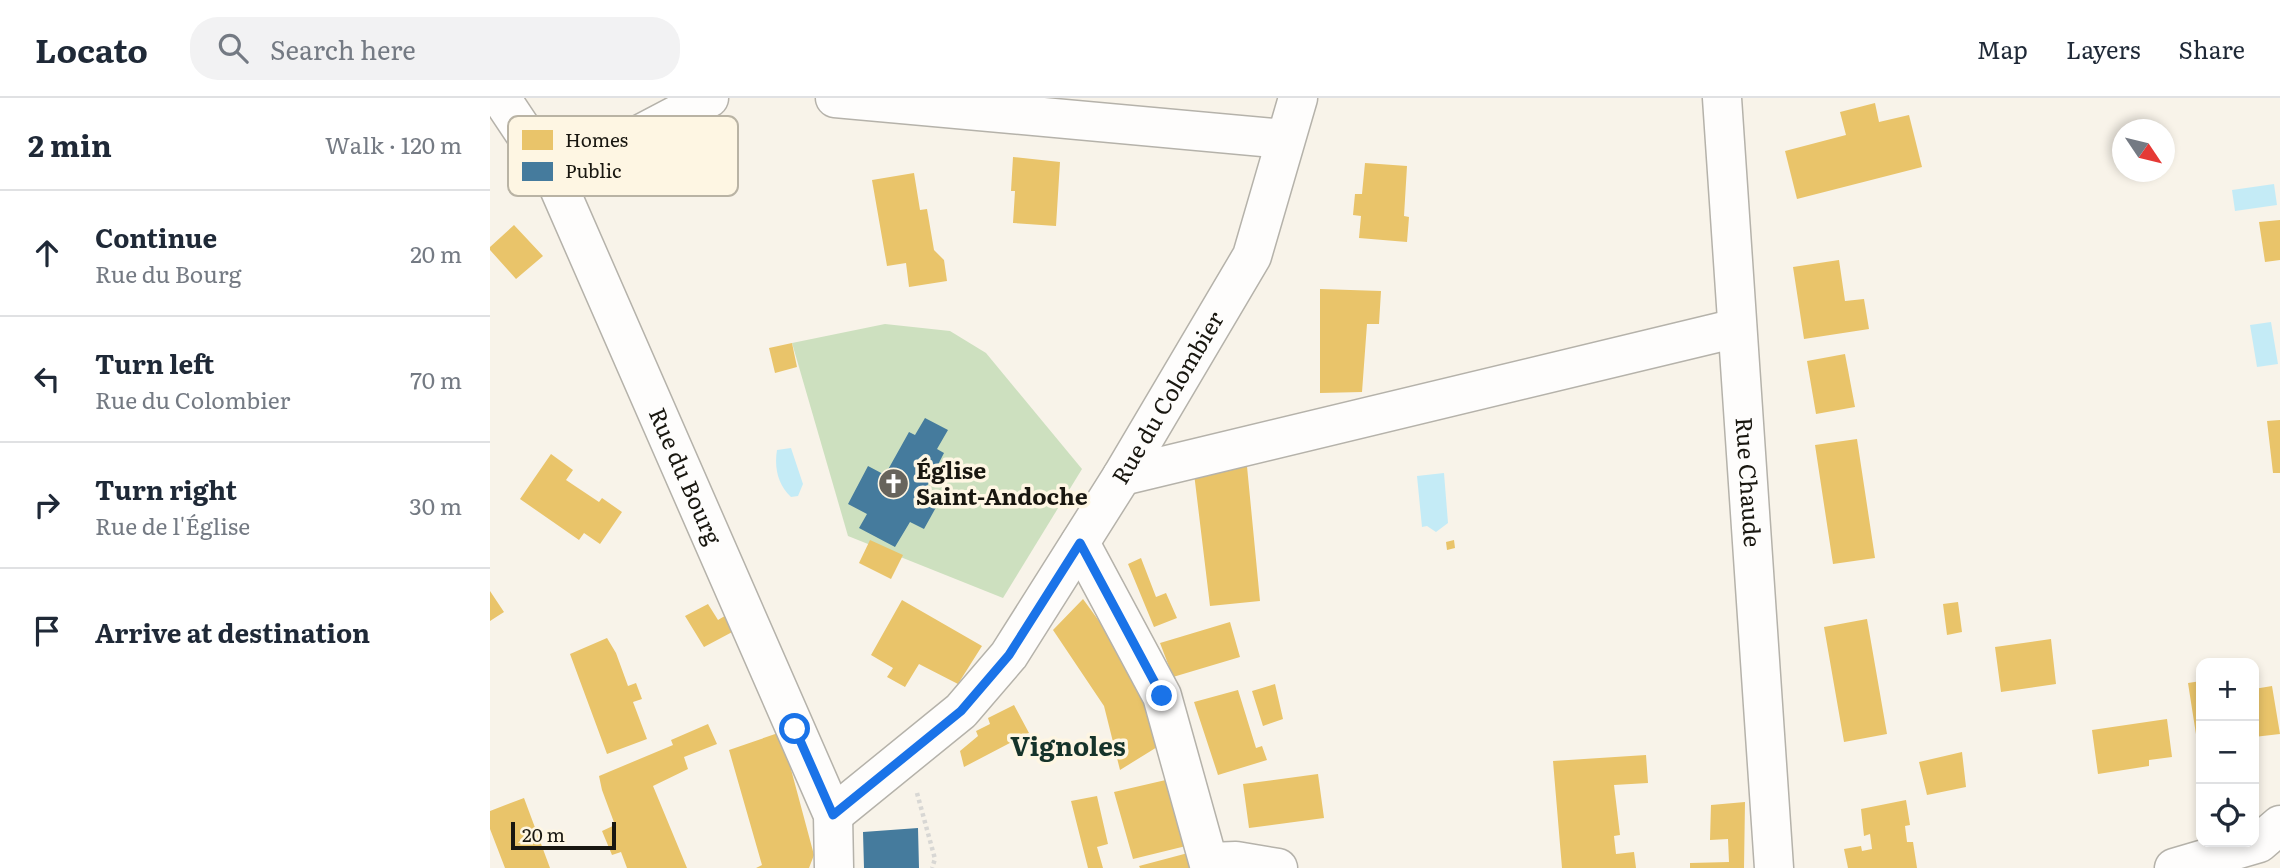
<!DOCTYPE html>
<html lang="en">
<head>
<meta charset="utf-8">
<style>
	:root { --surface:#fff; --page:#f2f2f3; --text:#1f2937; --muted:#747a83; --line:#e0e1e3 }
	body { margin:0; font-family:Literata,serif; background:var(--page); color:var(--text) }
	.controls { position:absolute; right:21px; bottom:21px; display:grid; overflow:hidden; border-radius:14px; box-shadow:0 4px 10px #0003 }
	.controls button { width:63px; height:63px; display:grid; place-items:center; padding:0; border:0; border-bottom:2px solid var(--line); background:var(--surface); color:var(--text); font:35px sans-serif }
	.compass { position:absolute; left:1622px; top:21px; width:63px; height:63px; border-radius:50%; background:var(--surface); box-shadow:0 4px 10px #0003; rotate:125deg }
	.scale { position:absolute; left:21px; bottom:18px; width:105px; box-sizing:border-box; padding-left:7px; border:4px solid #191710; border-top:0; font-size:19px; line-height:24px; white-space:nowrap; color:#191710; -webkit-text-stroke:5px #fef6e3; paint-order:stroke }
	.stop { position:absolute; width:21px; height:21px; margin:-16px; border:5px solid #1a73e8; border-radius:50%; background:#fff }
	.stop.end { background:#1a73e8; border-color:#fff; box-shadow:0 2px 7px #0008 }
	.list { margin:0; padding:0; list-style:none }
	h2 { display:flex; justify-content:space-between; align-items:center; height:91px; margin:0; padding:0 28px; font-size:30px }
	h2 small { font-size:23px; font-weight:400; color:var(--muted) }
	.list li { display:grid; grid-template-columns:46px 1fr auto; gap:21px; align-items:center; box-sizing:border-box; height:126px; padding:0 28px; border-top:2px solid var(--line) }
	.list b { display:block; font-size:26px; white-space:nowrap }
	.list p { margin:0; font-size:23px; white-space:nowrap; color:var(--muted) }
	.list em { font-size:23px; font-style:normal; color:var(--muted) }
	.icon { flex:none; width:38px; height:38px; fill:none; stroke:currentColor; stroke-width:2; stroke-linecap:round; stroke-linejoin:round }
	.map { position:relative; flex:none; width:1790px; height:770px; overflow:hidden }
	header { display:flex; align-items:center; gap:42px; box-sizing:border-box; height:98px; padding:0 35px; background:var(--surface); border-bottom:2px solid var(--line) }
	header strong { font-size:33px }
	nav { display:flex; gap:38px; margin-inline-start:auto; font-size:24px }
	.search { width:490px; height:63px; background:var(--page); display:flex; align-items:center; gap:18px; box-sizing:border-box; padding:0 24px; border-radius:28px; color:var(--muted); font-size:26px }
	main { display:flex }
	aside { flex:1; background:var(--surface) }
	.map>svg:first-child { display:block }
	.green { fill:#cde0bf }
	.water { fill:#c4ebf6 }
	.homes { fill:#e9c46a }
	.public { fill:#457b9d }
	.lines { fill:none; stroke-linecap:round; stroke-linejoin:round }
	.street-casing { stroke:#b5b2aa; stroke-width:41 }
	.secondary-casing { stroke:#b5b2aa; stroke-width:41 }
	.path { stroke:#d8d7d4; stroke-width:4.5; stroke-dasharray:3.5 3.5; stroke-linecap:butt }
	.street { stroke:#fefdfc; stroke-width:38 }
	.secondary { stroke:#fefdfc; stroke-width:38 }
	.route { stroke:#1a73e8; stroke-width:9 }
	.labels { text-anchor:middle; stroke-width:7; stroke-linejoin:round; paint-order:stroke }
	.street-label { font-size:23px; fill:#191710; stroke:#fef6e3 }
	.poi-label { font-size:23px; font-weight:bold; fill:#191710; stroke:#fef6e3; text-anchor:start }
	.quarter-label { font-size:26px; font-weight:bold; fill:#15332a; stroke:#fef6e3 }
	.key { fill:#fef6e3; stroke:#b9b3a4; stroke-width:2 }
	.key-label { font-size:19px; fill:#191710 }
</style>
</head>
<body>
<header>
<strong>Locato</strong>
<div class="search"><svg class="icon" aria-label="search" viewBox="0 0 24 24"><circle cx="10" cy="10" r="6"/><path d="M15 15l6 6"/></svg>Search here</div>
<nav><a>Map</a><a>Layers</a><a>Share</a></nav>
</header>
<main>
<aside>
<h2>2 min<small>Walk · 120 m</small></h2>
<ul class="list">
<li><svg class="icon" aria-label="ahead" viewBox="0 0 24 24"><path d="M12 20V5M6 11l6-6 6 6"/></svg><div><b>Continue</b><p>Rue du Bourg</p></div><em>20 m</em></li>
<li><svg class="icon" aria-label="left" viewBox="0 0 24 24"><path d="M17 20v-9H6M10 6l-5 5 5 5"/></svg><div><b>Turn left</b><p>Rue du Colombier</p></div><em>70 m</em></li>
<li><svg class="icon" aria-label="right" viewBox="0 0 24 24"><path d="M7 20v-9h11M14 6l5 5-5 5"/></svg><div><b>Turn right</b><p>Rue de l'Église</p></div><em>30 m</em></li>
<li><svg class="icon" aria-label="arrive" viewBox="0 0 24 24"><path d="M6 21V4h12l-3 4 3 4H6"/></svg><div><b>Arrive at destination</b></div></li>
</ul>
</aside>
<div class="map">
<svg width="1790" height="770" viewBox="0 0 1790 770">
	<rect width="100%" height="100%" fill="#f8f3e9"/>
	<path class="green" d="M395 226 460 233 496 255 592 371 513 500 358 438 302 245Z"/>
	<path class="water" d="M1784 86 1787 107 1745 113 1742 92Z
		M1781 224 1788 266 1767 269 1760 227Z
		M301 350 313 386 308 398 301 399C288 387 284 370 287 352Z
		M954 375 958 425 946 434 937 428 932 429 927 378Z"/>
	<path class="homes" d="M1385 5 1389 24 1419 17 1432 69 1307 101 1295 53 1356 37 1350 14Z
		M523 59 570 64 566 128 523 125 525 93H521Z
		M875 65 917 68 914 118 919 119 917 144 869 140 871 118 863 117 865 96H872Z
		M424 75 430 112 437 111 444 152 454 162 457 183 419 189 416 165 397 168 382 82Z
		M1790 122V162L1775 164 1769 124Z
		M24 127 53 158 26 181 0 152V149Z
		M1349 162 1355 203 1374 201 1379 231 1314 241 1303 169Z
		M830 191 891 193 889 226H877L872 294 830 295Z
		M302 245 307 269 285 275 279 250Z
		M1355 256 1365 309 1326 316 1317 263Z
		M1790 322V375H1783L1777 323Z
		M1367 341 1385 460 1343 466 1325 347Z
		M61 356 83 372 76 382 109 404 112 400 132 414 110 446 94 435 89 442 30 401Z
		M756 358 770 503 720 508 703 367Z
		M380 442 413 457 401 481 369 465Z
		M964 442 965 450 957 452 956 444Z
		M651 460 666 499 676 495 687 520 664 529 638 466Z
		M0 493 14 514 0 523Z
		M593 501 652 582 672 646 630 672 614 608 563 532Z
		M412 502 492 548 468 586 429 566 415 589 397 579 403 570 381 557Z
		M1468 504 1472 534 1457 537 1453 506Z
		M218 506 228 522 238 516 246 532 214 549 195 518Z
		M1377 521 1397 636 1354 644 1334 529Z
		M740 524 750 559 683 579 670 545Z
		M117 540 126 555 138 588 146 585 152 601 143 604 157 641 117 656 80 556Z
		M1561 541 1566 586 1511 594 1505 549Z
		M1711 583V648L1708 649 1698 585Z
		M785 586 793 621 773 628 762 593Z
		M1782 588 1790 636 1764 639V591Z
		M748 592 766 650 772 648 777 662 728 677 704 604Z
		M524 607 539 635 474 669 470 653 488 638 486 633 500 626 498 620Z
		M1677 621 1682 659 1659 662V668L1608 676 1602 632Z
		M218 626 227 646 194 659 198 671 163 688 197 770H137L131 754 122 757 112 733 125 727 112 692 109 678 183 647 181 642Z
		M291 634 324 757 319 770H266L272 767 239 652Z
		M1472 654 1476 689 1437 697 1429 664Z
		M1156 657 1158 685 1124 687 1130 737 1124 738 1126 756 1144 754 1146 770H1072L1063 663Z
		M828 676 834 720 759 730 753 686Z
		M680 681 696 748 643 761 624 694Z
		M607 698 618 746 607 749 613 770H598L581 703Z
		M34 700 60 770H15L0 731V713Z
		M1416 702 1420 727 1415 728 1417 744H1423L1427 770H1358L1354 751 1371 748 1372 753 1382 751 1380 736 1374 738 1371 711Z
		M1255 704 1254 770H1200V765L1239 764 1238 741 1220 742 1221 707Z
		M698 755 702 770H650L649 768Z"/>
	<path class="public" d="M435 320 458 332 447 351 454 355 433 396 449 404 434 431 420 424 405 449 369 430 377 416 358 406 378 368 395 377 419 334 425 337Z
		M428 730 429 770H374L373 734Z"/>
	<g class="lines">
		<defs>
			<g id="street">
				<path d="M345 0 795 41"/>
				<path id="s1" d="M1232 0 1284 770"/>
				<path d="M65 81 219 0"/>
				<path d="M632 378 1247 230"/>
				<path d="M590 445 672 598 720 770"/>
				<path id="s2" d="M343 717 471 613 519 557 632 378 762 158 808 0"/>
				<path d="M719 764 746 763 788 770"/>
				<path d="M1684 770 1769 745 1790 727"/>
			</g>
			<g id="secondary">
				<path id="s3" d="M11 0 65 81 343 717 344 770"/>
			</g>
		</defs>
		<use href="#street" class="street-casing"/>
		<use href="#secondary" class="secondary-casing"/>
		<path class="path" d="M427 695 445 761 442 770"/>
		<use href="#street" class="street"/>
		<use href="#secondary" class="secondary"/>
	</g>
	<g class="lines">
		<path class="route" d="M305 631 343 717 471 613 519 557 590 445 672 598"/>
	</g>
	<defs>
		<symbol id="church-disc" viewBox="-11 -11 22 22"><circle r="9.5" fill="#67645c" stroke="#fef6e3"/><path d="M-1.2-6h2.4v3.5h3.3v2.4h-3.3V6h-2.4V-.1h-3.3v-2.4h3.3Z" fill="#fff"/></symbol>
	</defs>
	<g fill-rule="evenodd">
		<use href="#church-disc" x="386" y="368" width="35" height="35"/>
	</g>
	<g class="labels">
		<g class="street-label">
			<text dy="8" stroke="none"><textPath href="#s2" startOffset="541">Rue du Colombier</textPath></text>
			<text dy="8" stroke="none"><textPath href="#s3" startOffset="422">Rue du Bourg</textPath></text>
			<text dy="8" stroke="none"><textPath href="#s1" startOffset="385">Rue Chaude</textPath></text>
		</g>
		<g class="poi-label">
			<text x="426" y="381">Église<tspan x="426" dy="26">Saint-Andoche</tspan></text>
		</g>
		<g class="quarter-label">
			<text x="578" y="658">Vignoles</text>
		</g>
	</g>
	<rect x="18" y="18" width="230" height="80" rx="10" class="key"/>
	<rect x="32" y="32" width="31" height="20" fill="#e9c46a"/>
	<rect x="32" y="64" width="31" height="19" fill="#457b9d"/>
	<g class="key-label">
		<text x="75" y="49">Homes</text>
		<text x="75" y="80">Public</text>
	</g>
</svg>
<div class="controls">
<button>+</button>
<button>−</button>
<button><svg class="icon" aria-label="locate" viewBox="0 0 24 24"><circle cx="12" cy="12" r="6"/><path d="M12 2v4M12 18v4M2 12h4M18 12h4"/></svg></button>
</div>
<svg class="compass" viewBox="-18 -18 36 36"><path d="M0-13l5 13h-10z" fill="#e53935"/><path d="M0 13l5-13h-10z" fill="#747a83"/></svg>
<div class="scale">20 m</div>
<div class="stop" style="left:305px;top:631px"></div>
<div class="stop end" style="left:672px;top:598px"></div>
</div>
</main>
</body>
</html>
